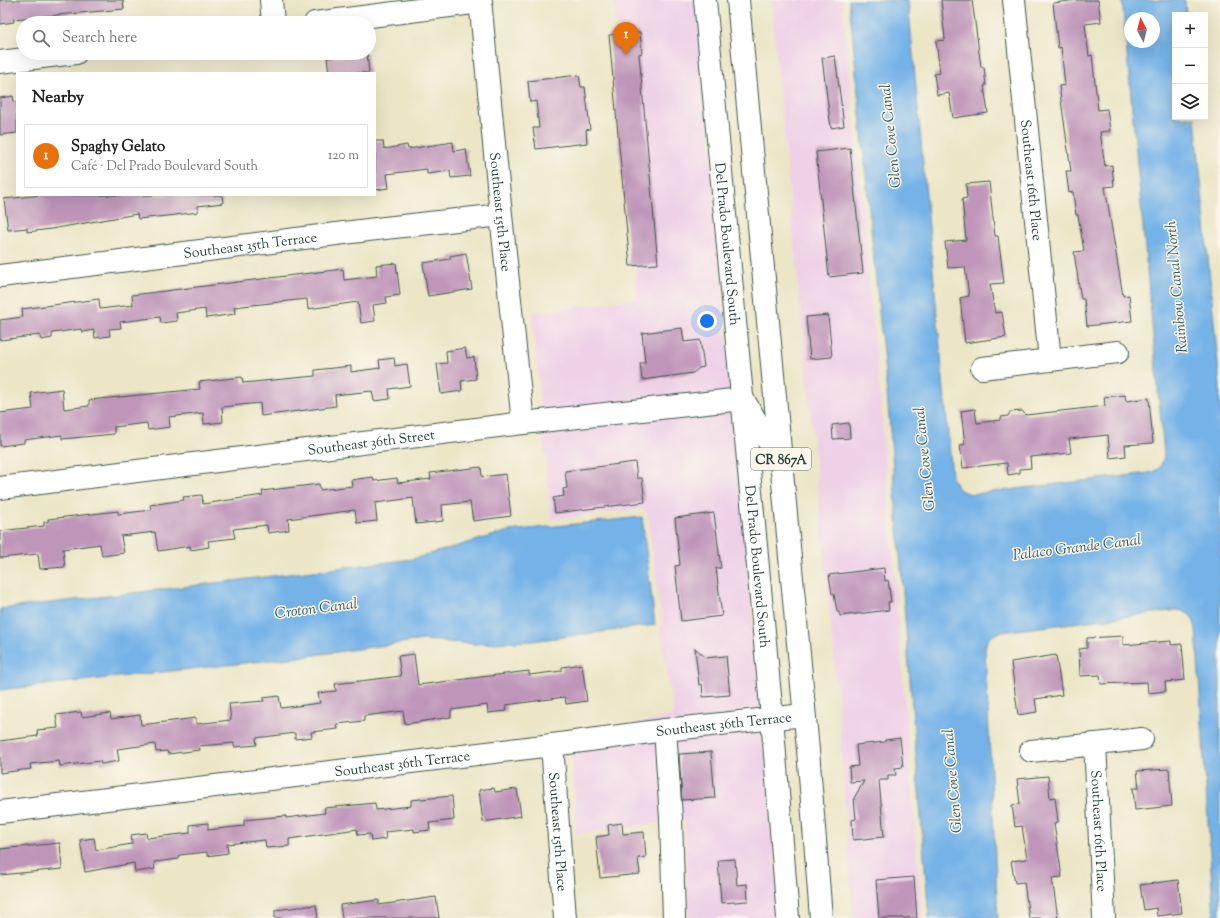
<!DOCTYPE html>
<html lang="en">
<head>
<meta charset="utf-8">
<style>
	:root { --surface:#fff; --page:#f2f2f2; --text:#222; --muted:#767676; --line:#e0e0e0; --accent:#1a73e8 }
	body { margin:0; font-family:"Sorts Mill Goudy",serif; background:var(--page); color:var(--text) }
	.controls { position:absolute; right:12px; top:12px; display:grid; overflow:hidden; border-radius:0px; box-shadow:0 4px 16px #0002 }
	.controls button { width:36px; height:36px; display:grid; place-items:center; padding:0; border:0; border-bottom:1px solid var(--line); background:var(--surface); color:var(--text); font:20px sans-serif }
	.compass { position:absolute; left:1124px; top:12px; width:36px; height:36px; border-radius:50%; background:var(--surface); box-shadow:0 4px 16px #0002; rotate:353deg }
	.you { position:absolute; left:707px; top:321px; width:14px; height:14px; margin:-10px; border:3px solid #fff; border-radius:50%; background:#1a73e8; box-shadow:0 0 0 6px #1a73e833 }
	.badge { display:grid; place-items:center; width:26px; height:26px; border-radius:50%; background:var(--accent); color:#fff; font-size:13px; font-weight:700 }
	.pin { position:absolute; translate:-50% -33px; filter:drop-shadow(0 1px 2px #0008) }
	.pin::after { content:''; position:absolute; top:21px; width:14px; height:12px; background:inherit; clip-path:polygon(0 0,100% 0,50% 100%) }
	.list { margin:0; padding:0; list-style:none }
	h2 { display:flex; justify-content:space-between; align-items:center; height:52px; margin:0; padding:0 16px; font-size:17px }
	h2 small { font-size:13px; font-weight:400; color:var(--muted) }
	.list li { display:grid; grid-template-columns:26px 1fr auto; gap:12px; align-items:center; box-sizing:border-box; height:64px; margin:0 8px 8px; padding:0 8px; border:1px solid var(--line); border-radius:0px }
	.list b { display:block; font-size:15px; white-space:nowrap }
	.list p { margin:0; font-size:13px; white-space:nowrap; color:var(--muted) }
	.list em { font-size:13px; font-style:normal; color:var(--muted) }
	.icon { flex:none; width:22px; height:22px; fill:none; stroke:currentColor; stroke-width:2; stroke-linecap:round; stroke-linejoin:round }
	.map { position:relative; flex:none; width:1220px; height:918px; overflow:hidden }
	.search { position:absolute; background:var(--surface); box-shadow:0 4px 16px #0002; left:16px; top:16px; width:360px; height:44px; display:flex; align-items:center; gap:10px; box-sizing:border-box; padding:0 14px; border-radius:22px; color:var(--muted); font-size:15px }
	.panel { position:absolute; background:var(--surface); box-shadow:0 4px 16px #0002; left:16px; top:72px; width:360px; height:124px; border-radius:0px }
	.map>svg:first-child { display:block }
	.built { fill:#eed0e7 }
	.water { fill:#75b2e7; stroke:#4a788e; fill-rule:evenodd }
	.building { fill:#bf96ba }
	.lines { fill:none; stroke-linecap:round; stroke-linejoin:round }
	.minor-casing { stroke:#3e564a; stroke-width:24 }
	.major-casing { stroke:#3e564a; stroke-width:24 }
	.minor { stroke:#fff; stroke-width:22 }
	.major { stroke:#fff; stroke-width:22 }
	.labels { text-anchor:middle; stroke-width:3; stroke-linejoin:round; paint-order:stroke }
	.shield { fill:#fbf7ec; stroke:#61756b; stroke-width:1 }
	.shield-label { font-size:13px; font-weight:bold; fill:#1f3d34 }
	.street-label { font-size:14px; fill:#1f3d34; stroke:#fbf7ec }
	.water-label { font-size:15px; font-style:italic; fill:#345a61; stroke:#fbf7ec }
</style>
</head>
<body>
<div class="map">
<svg width="1220" height="918" viewBox="0 0 1220 918">
	<rect width="100%" height="100%" fill="#fbf7ec"/>
	<filter id="ink" filterUnits="userSpaceOnUse"><feTurbulence type="fractalNoise" baseFrequency=".025" numOctaves="2"/><feDisplacementMap in="SourceGraphic" scale="8" xChannelSelector="R" yChannelSelector="G"/><feConvolveMatrix kernelMatrix="1 2 1 2 8 2 1 2 1" color-interpolation-filters="sRGB"/></filter>
	<filter id="wash" filterUnits="userSpaceOnUse"><feTurbulence type="fractalNoise" baseFrequency=".012" numOctaves="4" result="noise"/><feDisplacementMap in="SourceGraphic" scale="16" xChannelSelector="R" yChannelSelector="G"/><feGaussianBlur stdDeviation="0.9" result="paint"/><feColorMatrix in="noise" values="0 0 0 0 0 0 0 0 0 0 0 0 0 0 0 0 0 1.4 0 .05"/><feComposite in="paint" operator="in"/></filter>
	<g filter="url(#wash)">
		<rect width="100%" height="100%" fill="#ece6c7"/>
		<path class="built" d="M614 0H697L780 918H688L684 820 576 834 572 741 674 715 660 630 662 624 647 512 642 509 551 519 532 313 637 299 631 187Z
			M771 0H842L881 406 922 918H853L837 688Z"/>
		<path class="water" d="M849 0H908L952 476C956 488 961 493 974 494L1149 473C1159 470 1163 465 1164 454L1122 0H1185L1186 15H1175V117H1195L1220 386V918H1214L1196 629C1194 618 1190 612 1178 610L1001 632C991 635 986 639 985 650L998 918H929L888 405ZM1130 18H1154V42H1130Z
			M642 517 655 625 532 641 475 644 422 640 308 656 0 690V609L413 559 509 531Z"/>
		<g id="blocks">
			<path class="building" d="M0 0H123L124 9 13 19 14 22 0 24Z
				M941 0H972L981 67H984L986 86H984L988 113 953 118 949 93 937 95 934 74 940 73 936 41 945 40Z
				M1077 0H1098L1101 22 1085 24 1089 56 1092 55 1098 110 1107 109 1110 131 1100 132 1105 166 1112 165 1114 186 1105 187 1123 296 1129 295 1132 321 1087 326 1084 299H1081L1074 252 1084 251 1078 215H1076L1073 192 1069 193 1066 171H1071L1059 86 1065 85 1061 47 1058 48 1053 3Z
				M640 32 642 53 639 54 658 264 630 266 609 35Z
				M367 53 369 73H329L327 58Z
				M835 56 844 126 831 128 822 58Z
				M579 75 581 87H585L590 129 586 130 587 143 536 149 533 128H539L536 101 530 102 528 81Z
				M13 96 14 102H17V133L0 135V98Z
				M375 141H383L384 149 407 145 408 149 453 142 454 151 466 149 470 176 451 178 450 171 427 174V169L387 174 389 188 375 190Z
				M850 148 863 273 829 277 816 152Z
				M989 182 995 236H998L1004 283 990 284 995 313 1002 312 1006 337 965 343 960 298 969 296 965 267 948 268 945 242 966 240 962 199 967 198 966 184Z
				M42 195H222L223 203 198 206V212L176 215 138 219 137 214 51 229 27 232V228L8 230 4 199Z
				M466 253 472 289 428 296 423 263 450 259V256Z
				M396 263 400 295 386 297 387 303 373 305 375 321 361 323 358 302 308 309 307 299 234 307 235 314 206 318 205 309 176 313 177 321 161 323 160 317 120 322 121 328 109 329 110 336 95 338 94 330 82 332 81 329 52 333V338L41 340 40 335 0 340V320L23 317 22 309 99 299 100 309 133 305 132 295 343 269 344 280 377 276 376 265Z
				M828 315 832 357 810 359 806 317Z
				M682 328 684 342 700 340 704 367 699 368 693 373 642 380 640 363H645L642 333Z
				M465 348 467 358 474 357 476 379 461 381 462 391 441 394 437 364 447 363 446 351Z
				M394 358 395 366 407 364 410 386 389 389 390 399 374 401 372 391 335 395 336 406 261 416 260 403 222 407 223 422 204 424 203 413 169 417 170 427 148 430 147 423 114 427V434L62 439V435L24 440V443L0 446V413L33 409 31 393 62 389 64 409 89 406V400L200 389 199 382 242 377 243 383 315 376V370L351 366V372L380 368 379 360Z
				M1125 395 1126 401 1149 398 1153 443 1125 445 1126 456 1110 458 1108 435 1069 439 1071 453 1030 457 1031 468 1020 469V473L1008 475 1007 463 963 468 960 445 965 444 961 411 975 409 977 423 1001 420V417L1008 416 1010 412 1022 411 1026 415 1105 406 1104 397Z
				M849 423 850 438 833 439 832 425Z
				M635 462 637 478H642L645 502 555 513 553 498 564 496 563 489 567 488 565 471Z
				M481 467 482 477 506 474 511 516 473 521 470 502 442 505 443 521 416 524 413 498 375 503 377 521 357 523 355 510 288 519 289 530 268 533 267 525 233 529 235 538 208 541 209 547 191 550 190 546 158 551 155 532 121 536 124 553 102 556 100 544 63 549 65 567 40 569 38 554 0 558V531L44 526V522H48V519L118 511V514L151 510 150 505 184 500 183 497 202 495 203 504 263 495 262 491 319 484 320 490 352 486 351 480 373 477 374 481 397 478 398 483 431 479 430 473Z
				M714 513 721 568H716L722 616 681 621 675 566 680 565 675 518Z
				M884 568 885 581 888 580 891 602H888L889 610 840 616 839 612H837L834 594H832L829 575Z
				M1123 636V645L1171 641V645L1182 644 1185 680 1165 682 1166 691 1148 693 1147 682 1101 684 1100 675 1080 676 1079 649 1087 648V638Z
				M695 648 706 658 726 656 730 695 703 697 702 684 699 685Z
				M414 654 418 685 529 671V675L562 671V667L582 664 587 701 566 704 565 697 506 705 507 711 488 713 487 705 451 710V717L405 724 403 711 364 716V721L337 724 338 729 311 732 312 737 295 739V733L256 738 257 745 234 747V743L199 746 200 750 168 754 167 751 156 752 155 744 117 749 119 761 101 764 100 761 60 766 59 761 30 764 31 769 0 773V741L38 736 37 730 58 728 56 715 81 712 82 717 110 713 111 719 140 715 141 725 196 718V724L231 720 229 704 264 701 263 698 279 696 281 708 320 703 318 693 336 691 335 684 401 676 398 656Z
				M1056 655 1062 695 1035 699 1037 712 1018 715 1011 662Z
				M900 738 903 767 895 768 896 775H888V780H879L884 837 853 840 852 820 856 819 854 798 864 781 850 782 849 767 858 766 856 745 885 742V740Z
				M711 752 715 798 682 800 679 754Z
				M1169 769 1172 806 1135 810 1133 788H1139L1137 771Z
				M1048 776 1050 798 1055 797 1058 822 1054 823 1062 877 1052 878 1058 918H1029L1024 882 1015 883 1011 861 1027 859 1022 826 1015 827 1012 805 1020 804 1017 779Z
				M494 788 495 792 517 789 521 816 483 822 479 790Z
				M452 796 454 820 429 823 430 830 414 832V829L385 832 386 839 371 841 370 834 358 835 357 829 289 839V846L266 848 265 840 227 844 228 853 207 856V852L179 855V859L154 862 155 869 135 872 134 863 85 872 80 840 94 838 96 850 132 844 131 835 146 833 147 838 190 833V825L208 823V830L244 826V820L286 816V818L325 813 324 808 375 803 376 810 411 806V800Z
				M622 823 623 834 644 832 646 857 638 858 640 874 600 878 596 837 609 835 608 825Z
				M60 843 62 869 0 875V849Z
				M735 859 737 885 747 884 748 901 721 903 718 860Z
				M914 877 917 918H879L876 880Z
				M1178 880 1182 913 1157 916 1156 908 1144 910 1140 885Z
				M436 897 439 918H342L340 905 379 900V905Z
				M316 905 318 918H275V910Z"/>
		</g>
	</g>
	<g filter="url(#ink)">
		<use href="#blocks" fill-opacity="0" stroke="#3e564a" stroke-width="1"/>
		<g class="lines">
			<defs>
				<g id="minor">
					<path d="M271 0 273 23"/>
					<path id="s1" d="M480 0 501 215 523 423"/>
					<path id="s2" d="M1014 0 1050 360"/>
					<path d="M315 23 481 2"/>
					<path d="M0 62 76 53"/>
					<path id="s3" d="M0 276 376 229 501 215"/>
					<path d="M982 368 1118 352"/>
					<path id="s4" d="M0 488 523 423 742 399"/>
					<path d="M665 730 671 818 674 918"/>
					<path id="s5" d="M1095 744 1104 918"/>
					<path id="s6" d="M552 745 565 918"/>
					<path d="M1031 751 1142 739"/>
					<path id="s7" d="M0 812 552 745 665 730 804 715"/>
				</g>
				<g id="major">
					<path id="s8" d="M705 0 772 717 788 918"/>
					<path d="M738 0 808 750 821 918"/>
					<path d="M744 401 778 457"/>
				</g>
			</defs>
			<use href="#minor" class="minor-casing"/>
			<use href="#major" class="major-casing"/>
			<use href="#minor" class="minor"/>
			<use href="#major" class="major"/>
		</g>
	</g>
	<g class="labels">
		<rect class="shield" x="751" y="448" width="60" height="22" rx="3"/>
		<g class="shield-label">
			<text x="781" y="464">CR 867A</text>
		</g>
		<g class="street-label">
			<text dy="5" stroke="none"><textPath href="#s2" startOffset="181">Southeast 16th Place</textPath></text>
			<text dy="5" stroke="none"><textPath href="#s1" startOffset="213">Southeast 15th Place</textPath></text>
			<text dy="5" stroke="none"><textPath href="#s3" startOffset="252">Southeast 35th Terrace</textPath></text>
			<text dy="5" stroke="none"><textPath href="#s8" startOffset="245">Del Prado Boulevard South</textPath></text>
			<text dy="5" stroke="none"><textPath href="#s4" startOffset="374">Southeast 36th Street</textPath></text>
			<text dy="5" stroke="none"><textPath href="#s8" startOffset="569">Del Prado Boulevard South</textPath></text>
			<text dy="5" stroke="none"><textPath href="#s7" startOffset="729">Southeast 36th Terrace</textPath></text>
			<text dy="5" stroke="none"><textPath href="#s7" startOffset="405">Southeast 36th Terrace</textPath></text>
			<text dy="5" stroke="none"><textPath href="#s5" startOffset="87">Southeast 16th Place</textPath></text>
			<text dy="5" stroke="none"><textPath href="#s6" startOffset="87">Southeast 15th Place</textPath></text>
		</g>
		<g class="water-label">
			<text transform="translate(890 136) rotate(-96)" y="5">Glen Cove Canal</text>
			<text transform="translate(1176 287) rotate(-95)" y="5">Rainbow Canal North</text>
			<text transform="translate(924 459) rotate(-96)" y="5">Glen Cove Canal</text>
			<text transform="translate(1077 547) rotate(-7)" y="5">Palaco Grande Canal</text>
			<text transform="translate(316 608) rotate(-7)" y="5">Croton Canal</text>
			<text transform="translate(952 781) rotate(-95)" y="5">Glen Cove Canal</text>
		</g>
	</g>
</svg>
<div class="controls">
<button>+</button>
<button>−</button>
<button><svg class="icon" aria-label="layers" viewBox="0 0 24 24"><path d="M12 4l9 5-9 5-9-5zM3 14l9 5 9-5"/></svg></button>
</div>
<svg class="compass" viewBox="-18 -18 36 36"><path d="M0-13l5 13h-10z" fill="#e53935"/><path d="M0 13l5-13h-10z" fill="#767676"/></svg>
<div class="you"></div>
<div class="pin badge" style="left:626px;top:55px;background:#e8710a">1</div>
<div class="search"><svg class="icon" aria-label="search" viewBox="0 0 24 24"><circle cx="10" cy="10" r="6"/><path d="M15 15l6 6"/></svg>Search here</div>
<section class="panel">
<h2>Nearby<small></small></h2>
<ul class="list">
<li><span class="badge" style="background:#e8710a">1</span><div><b>Spaghy Gelato</b><p>Café · Del Prado Boulevard South</p></div><em>120 m</em></li>
</ul>
</section>
</div>
</body>
</html>
